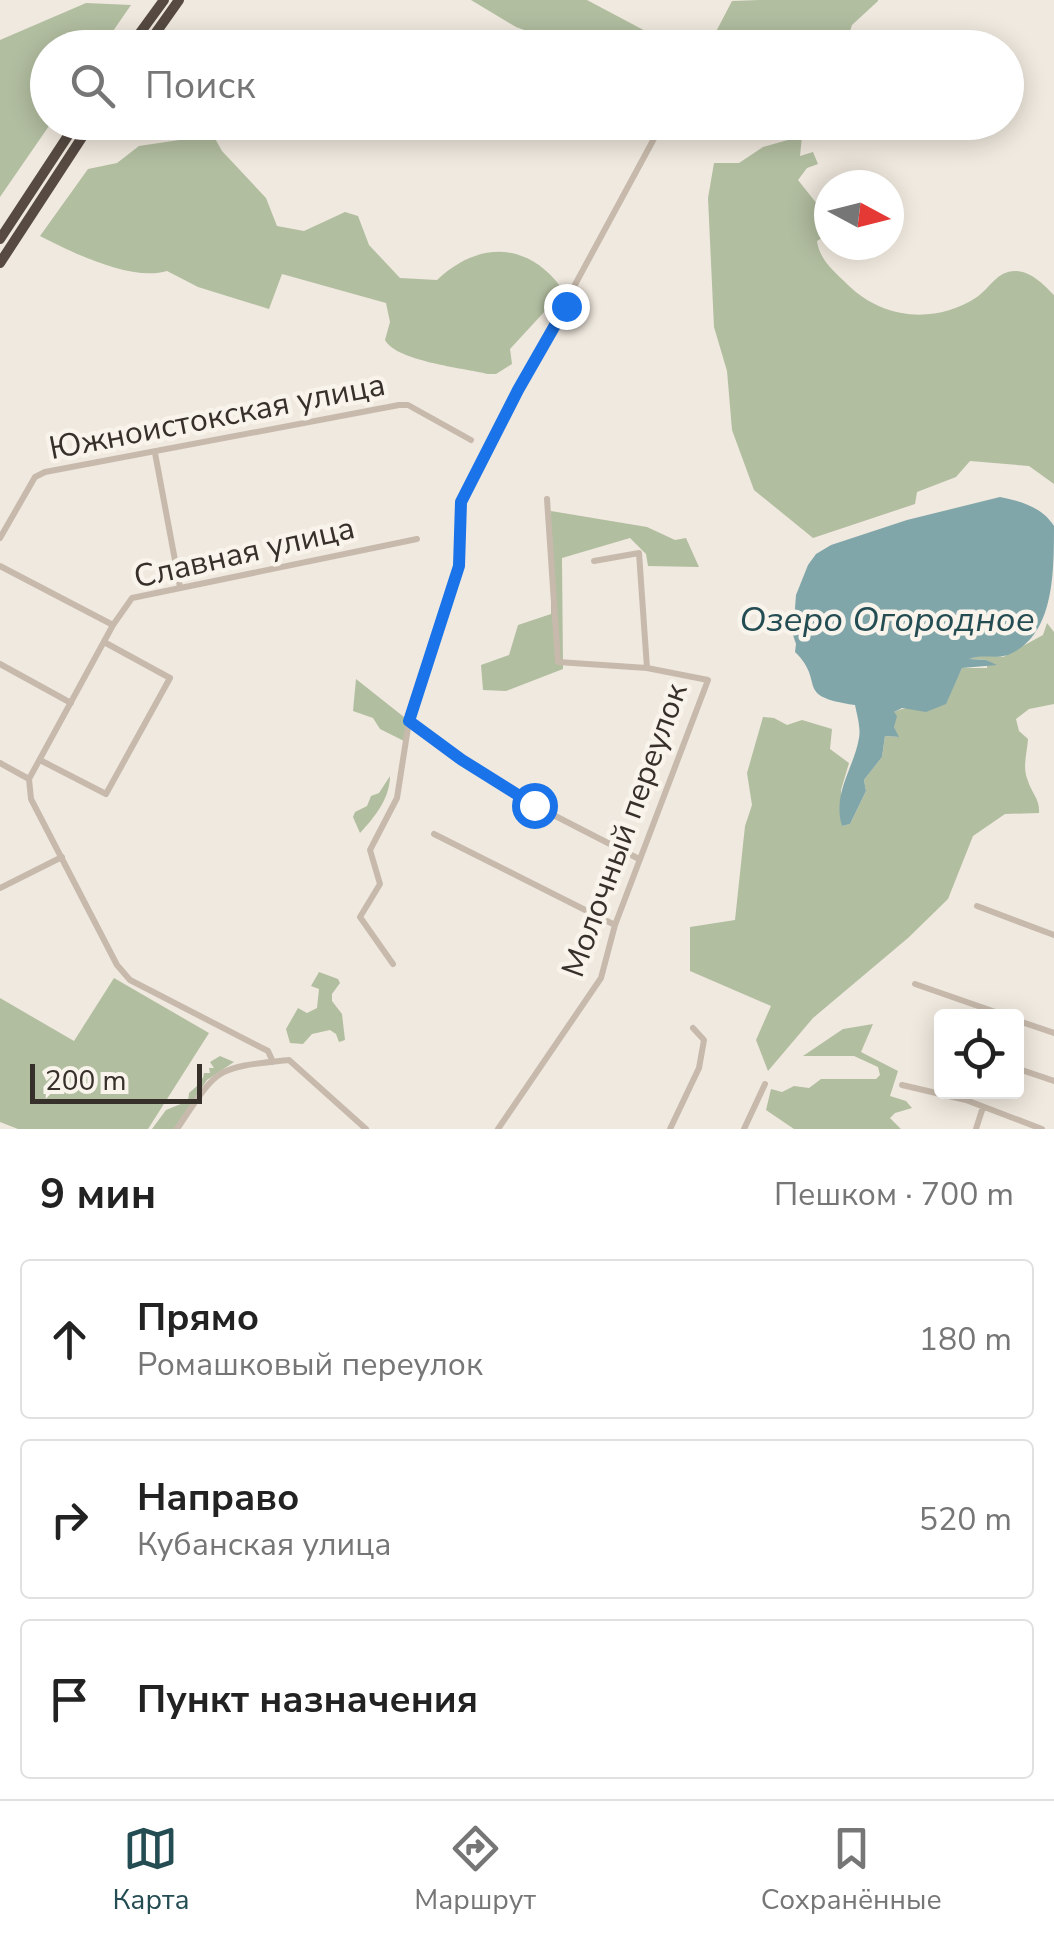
<!DOCTYPE html>
<html lang="ru">
<head>
<meta charset="utf-8">
<style>
	:root { --surface:#fff; --page:#f2f2f2; --text:#222; --muted:#767676; --line:#e0e0e0; --accent:#244d53 }
	body { margin:0; font-family:"Nunito Sans",sans-serif; background:var(--page); color:var(--text) }
	.controls { position:absolute; right:30px; bottom:30px; display:grid; overflow:hidden; border-radius:10px; box-shadow:0 5px 25px #0003 }
	.controls button { width:90px; height:90px; display:grid; place-items:center; padding:0; border:0; border-bottom:2px solid var(--line); background:var(--surface); color:var(--text); font:50px sans-serif }
	.compass { position:absolute; left:814px; top:170px; width:90px; height:90px; border-radius:50%; background:var(--surface); box-shadow:0 5px 25px #0003; rotate:97deg }
	.scale { position:absolute; left:30px; bottom:25px; width:172px; box-sizing:border-box; padding-left:10px; border:5px solid #362f2a; border-top:0; font-size:28px; line-height:35px; white-space:nowrap; color:#362f2a; -webkit-text-stroke:8px #f8f3eb; paint-order:stroke }
	.stop { position:absolute; width:30px; height:30px; margin:-22px; border:8px solid #1a73e8; border-radius:50%; background:#fff }
	.stop.end { background:#1a73e8; border-color:#fff; box-shadow:0 2px 10px #0008 }
	.list { margin:0; padding:0; list-style:none }
	h2 { display:flex; justify-content:space-between; align-items:center; height:130px; margin:0; padding:0 40px; font-size:42px }
	h2 small { font-size:32px; font-weight:400; color:var(--muted) }
	.list li { display:grid; grid-template-columns:65px 1fr auto; gap:30px; align-items:center; box-sizing:border-box; height:160px; margin:0 20px 20px; padding:0 20px; border:2px solid var(--line); border-radius:10px }
	.list b { display:block; font-size:38px; white-space:nowrap }
	.list p { margin:0; font-size:32px; white-space:nowrap; color:var(--muted) }
	.list em { font-size:32px; font-style:normal; color:var(--muted) }
	.icon { flex:none; width:55px; height:55px; fill:none; stroke:currentColor; stroke-width:2; stroke-linecap:round; stroke-linejoin:round }
	.map { position:relative; flex:none; width:1054px; height:1129px; overflow:hidden }
	.search { position:absolute; background:var(--surface); box-shadow:0 5px 25px #0003; left:30px; right:30px; top:30px; height:110px; display:flex; align-items:center; gap:25px; box-sizing:border-box; padding:0 35px; border-radius:55px; color:var(--muted); font-size:38px }
	.sheet { height:670px; background:var(--surface) }
	nav { display:flex; justify-content:space-around; align-items:center; box-sizing:border-box; height:140px; border-top:2px solid var(--line); background:var(--surface); font-size:28px; color:var(--muted) }
	nav a { display:grid; justify-items:center; gap:5px }
	nav .on { color:var(--accent) }
	.map>svg:first-child { display:block }
	.green { fill:#b2bea0 }
	.water { fill:#81a6aa }
	.lines { fill:none; stroke-linecap:round; stroke-linejoin:round }
	.minor { stroke:#c7baac; stroke-width:6 }
	.highway { stroke:#564a42; stroke-width:10 }
	.route { stroke:#1a73e8; stroke-width:12 }
	.labels { text-anchor:middle; stroke-width:9; stroke-linejoin:round; paint-order:stroke }
	.street-label { font-size:32px; fill:#362f2a; stroke:#f8f3eb }
	.water-label { font-size:35px; font-style:italic; fill:#244d53; stroke:#f8f3eb }
</style>
</head>
<body>
<div class="map">
<svg width="1054" height="1129" viewBox="0 0 1054 1129">
	<rect width="100%" height="100%" fill="#f0e9df"/>
	<path class="green" d="M471 0H587L651 34 668 47H570L516 27Z
		M760 0H878V1L852 25 845 47H708L732 1Z
		M86 3 131 5 102 47 48 48V122L51 123 0 197V40Z
		M213 135 222 151 266 198 277 226 304 231 345 212 358 216 369 245 400 278 437 280C477 242 526 241 560 286L558 297 510 349 512 364 496 374H488C463 368 396 361 385 340L390 322 386 303 282 274 269 309 198 287 167 271C132 282 71 252 40 236L88 169 117 163 139 146Z
		M802 136 800 156 813 152 818 164 807 168 798 180 825 214 829 215V234L817 241C820 261 834 271 848 285 884 320 936 324 977 297 990 288 997 271 1015 271 1031 271 1043 284 1054 295V484L1029 466 970 461 956 477 917 492 915 504 813 538 754 490 732 430 727 371 714 327 708 198 714 163H739L763 147Z
		M551 511 647 527 675 540 686 538 699 567 648 566 646 554 630 538 562 558 563 669 506 691 483 690 481 665 509 655 518 625 551 614Z
		M1047 623 1054 632V704L1029 709 1016 719 1019 731 1028 739C1027 754 1022 767 1028 781 1032 794 1040 799 1039 813L1005 814 973 836 948 899 908 938 813 1018 768 1071 756 1040 771 1006 690 971V927L735 920 745 826 752 805 747 773 763 717 774 718 787 725 802 720 832 729 830 749 849 763 841 790 842 826 850 824 866 791 864 780 882 757 885 736 898 737 894 727V712C907 705 930 707 945 704L962 668H987V660L968 659 984 655 1003 657 1043 635Z
		M356 679 409 721 404 741 380 729 373 718 353 711Z
		M390 776C390 798 375 817 360 833L353 817 355 812 367 806 371 796 379 793Z
		M319 972 338 979 340 983 332 994V1001L342 1014 345 1040 339 1042 336 1034 330 1030 312 1034 303 1044 290 1043 286 1029 298 1008 307 1013 317 1008 319 989 311 986Z
		M114 978 209 1033 148 1129H18L0 1122V998L74 1041Z
		M873 1024 861 1052 898 1071 890 1096 906 1101 912 1108 895 1113 890 1118 901 1129H794L766 1110 771 1089 782 1092 794 1086 809 1088 821 1079H876L880 1075 878 1067 854 1056H803L843 1029Z
		M220 1056 234 1062 207 1080 174 1129H152L166 1110 188 1101 189 1093 197 1086V1080L203 1078 204 1073H210L209 1068H214L210 1062Z"/>
	<path class="water" d="M1000 497C1021 501 1042 507 1054 526 1054 575 1054 636 1008 655 995 659 982 654 969 659L986 660 997 665 962 668 946 704 926 712 902 708 894 712 897 716 894 727 899 737 885 736 882 757 864 780 866 791 850 824 842 826C832 793 854 768 859 738 861 728 857 715 855 705 792 696 827 683 795 652L796 644 789 623 794 621 796 595 808 565 816 554 831 545 907 520Z"/>
	<g class="lines">
		<path class="minor" d="M155 453 180 587
			M547 499 558 662 647 668
			M0 538 35 477 45 472 399 405H408L471 440
			M0 566 113 625
			M0 664 71 703
			M409 721 462 760 534 805 639 859
			M40 760 106 794 170 678 104 642
			M0 763 29 779
			M434 834 615 925
			M0 888 62 857
			M977 906 1054 935
			M393 964 360 917 380 884 370 850 397 798 409 721 459 566 461 503 518 390 663 122
			M915 984 1007 1016
			M1016 1020 1054 1033
			M273 1062 268 1051 130 980 117 965 31 799 29 779 113 625 132 598 417 539
			M1016 1068 1054 1081
			M902 1085 966 1100 1042 1129
			M177 1129C219 1066 214 1068 289 1060L366 1129
			M498 1129 601 978 615 925 708 680 647 668 639 553 594 561
			M670 1129 699 1068 704 1040 693 1028
			M744 1129 765 1084
			M976 1129 983 1107"/>
		<path class="highway" d="M129 48 164 0
			M145 48 179 0
			M0 239 77 122
			M0 263 92 122"/>
	</g>
	<g class="lines">
		<path class="route" d="M534 805 462 760 409 721 459 566 461 502 518 390 566 306"/>
	</g>
	<g class="labels">
		<g class="street-label">
			<text transform="translate(217 416) rotate(-11)" y="11">Южноистокская улица</text>
			<text transform="translate(244 552) rotate(-13)" y="11">Славная улица</text>
			<text transform="translate(624 830) rotate(-70)" y="11">Молочный переулок</text>
		</g>
		<g class="water-label">
			<text x="887" y="631">Озеро Огородное</text>
		</g>
	</g>
</svg>
<div class="controls">
<button><svg class="icon" aria-label="locate" viewBox="0 0 24 24"><circle cx="12" cy="12" r="6"/><path d="M12 2v4M12 18v4M2 12h4M18 12h4"/></svg></button>
</div>
<svg class="compass" viewBox="-18 -18 36 36"><path d="M0-13l5 13h-10z" fill="#e53935"/><path d="M0 13l5-13h-10z" fill="#767676"/></svg>
<div class="scale">200 m</div>
<div class="stop" style="left:534px;top:805px"></div>
<div class="stop end" style="left:566px;top:306px"></div>
<div class="search"><svg class="icon" aria-label="search" viewBox="0 0 24 24"><circle cx="10" cy="10" r="6"/><path d="M15 15l6 6"/></svg>Поиск</div>
</div>
<section class="sheet">
<h2>9 мин<small>Пешком · 700 m</small></h2>
<ul class="list">
<li><svg class="icon" aria-label="ahead" viewBox="0 0 24 24"><path d="M12 20V5M6 11l6-6 6 6"/></svg><div><b>Прямо</b><p>Ромашковый переулок</p></div><em>180 m</em></li>
<li><svg class="icon" aria-label="right" viewBox="0 0 24 24"><path d="M7 20v-9h11M14 6l5 5-5 5"/></svg><div><b>Направо</b><p>Кубанская улица</p></div><em>520 m</em></li>
<li><svg class="icon" aria-label="arrive" viewBox="0 0 24 24"><path d="M6 21V4h12l-3 4 3 4H6"/></svg><div><b>Пункт назначения</b></div></li>
</ul>
</section>
<nav>
<a class="on"><svg class="icon" aria-label="map" viewBox="0 0 24 24"><path d="M3 6l6-2 6 2 6-2v14l-6 2-6-2-6 2zM9 4v14M15 6v14"/></svg>Карта</a>
<a><svg class="icon" aria-label="directions" viewBox="0 0 24 24"><path d="M12 3l9 9-9 9-9-9zM9 14v-3h6M13 9l2 2-2 2"/></svg>Маршрут</a>
<a><svg class="icon" aria-label="saved" viewBox="0 0 24 24"><path d="M7 4h10v16l-5-4-5 4z"/></svg>Сохранённые</a>
</nav>
</body>
</html>
